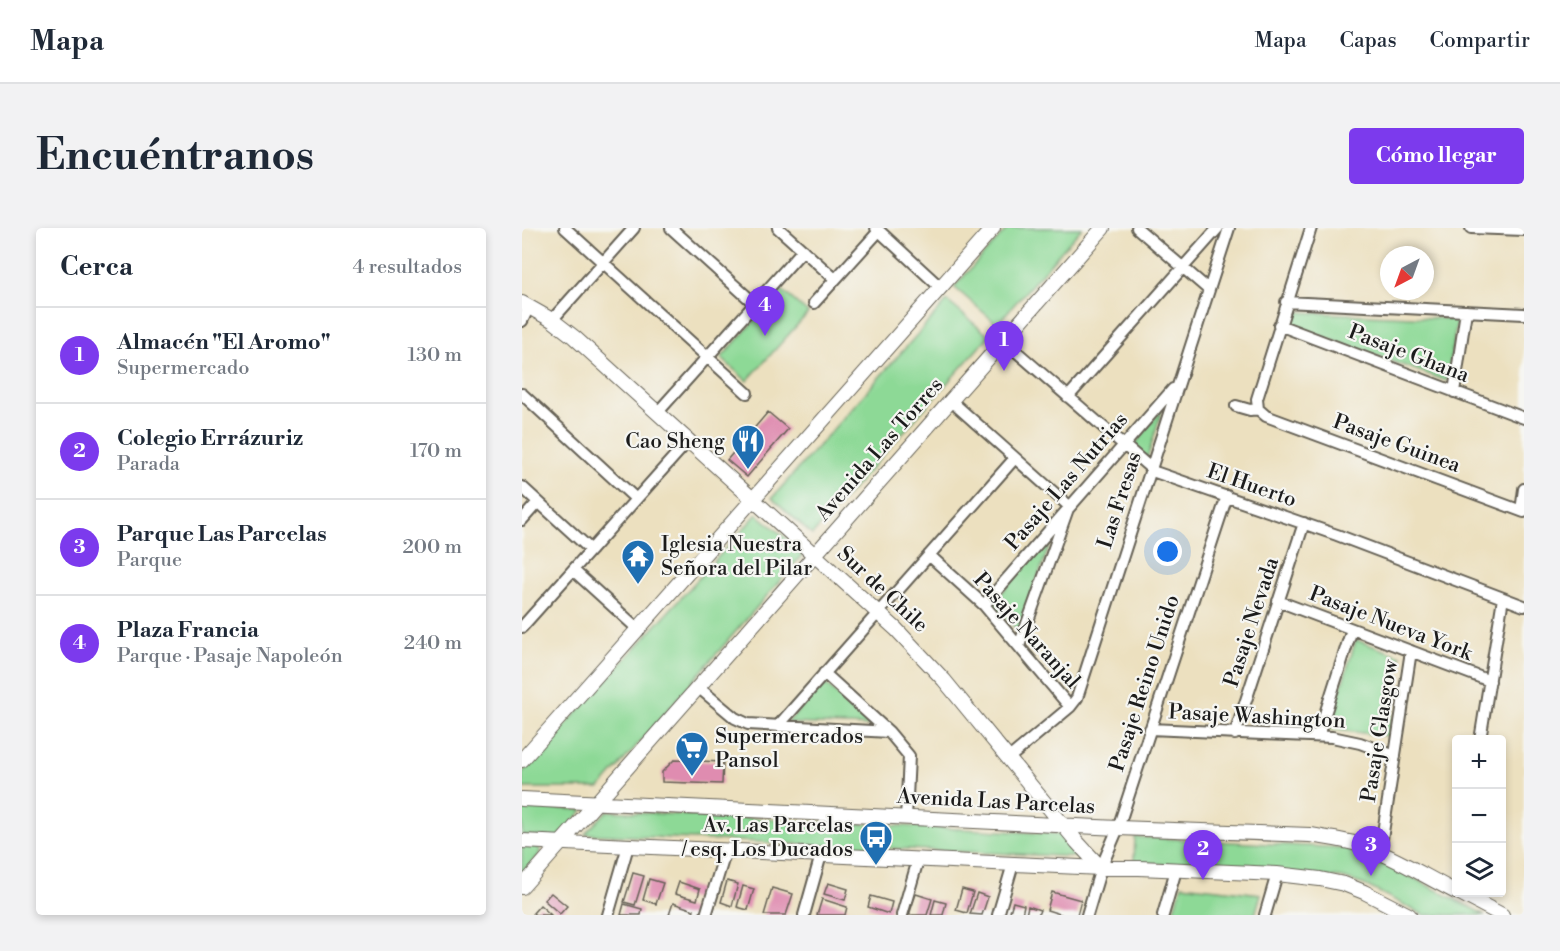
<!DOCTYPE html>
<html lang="es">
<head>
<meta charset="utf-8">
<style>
	:root { --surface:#fff; --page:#f2f2f3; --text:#1f2937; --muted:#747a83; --line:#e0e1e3; --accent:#7c3aed }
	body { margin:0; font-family:"Libre Bodoni",serif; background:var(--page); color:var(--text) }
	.controls { position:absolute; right:18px; bottom:18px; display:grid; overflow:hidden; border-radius:6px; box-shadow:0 3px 9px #0003 }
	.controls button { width:54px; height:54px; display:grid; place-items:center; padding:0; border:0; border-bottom:2px solid var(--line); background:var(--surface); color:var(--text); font:30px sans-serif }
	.compass { position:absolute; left:858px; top:18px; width:54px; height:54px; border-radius:50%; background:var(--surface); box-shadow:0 3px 9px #0003; rotate:221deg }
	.you { position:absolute; left:646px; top:324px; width:21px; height:21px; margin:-15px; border:4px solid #fff; border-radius:50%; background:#1a73e8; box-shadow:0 0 0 9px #1a73e833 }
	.badge { display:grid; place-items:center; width:39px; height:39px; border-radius:50%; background:var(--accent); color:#fff; font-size:20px; font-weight:700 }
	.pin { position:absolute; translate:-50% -50px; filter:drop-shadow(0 2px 3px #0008) }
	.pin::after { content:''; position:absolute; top:32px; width:21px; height:18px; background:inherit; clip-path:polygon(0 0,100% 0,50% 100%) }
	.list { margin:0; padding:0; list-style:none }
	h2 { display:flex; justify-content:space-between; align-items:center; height:78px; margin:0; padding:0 24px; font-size:26px }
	h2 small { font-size:20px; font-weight:400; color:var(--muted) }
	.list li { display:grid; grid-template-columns:39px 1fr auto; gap:18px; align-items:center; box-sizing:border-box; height:96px; padding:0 24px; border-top:2px solid var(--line) }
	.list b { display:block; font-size:22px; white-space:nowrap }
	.list p { margin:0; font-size:20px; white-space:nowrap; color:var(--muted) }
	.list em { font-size:20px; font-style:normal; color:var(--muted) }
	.icon { flex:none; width:33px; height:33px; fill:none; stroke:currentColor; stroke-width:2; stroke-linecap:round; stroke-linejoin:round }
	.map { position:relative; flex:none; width:1002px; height:687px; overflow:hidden; border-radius:6px }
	header { display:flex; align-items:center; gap:36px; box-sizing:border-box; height:84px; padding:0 30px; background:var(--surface); border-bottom:2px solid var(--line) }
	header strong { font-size:28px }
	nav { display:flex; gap:33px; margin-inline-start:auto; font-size:21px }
	.intro { display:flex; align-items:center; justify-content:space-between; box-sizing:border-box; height:144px; padding:0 36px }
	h1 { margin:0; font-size:42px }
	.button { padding:15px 27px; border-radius:6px; background:var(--accent); color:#fff; font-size:21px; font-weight:700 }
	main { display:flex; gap:36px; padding:0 36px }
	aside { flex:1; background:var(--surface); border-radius:6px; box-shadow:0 3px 9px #0003 }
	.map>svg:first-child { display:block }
	.green { fill:#8dd996; stroke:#547a59; stroke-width:1.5 }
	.building { fill:#df8cb0 }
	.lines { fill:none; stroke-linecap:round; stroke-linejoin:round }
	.minor-casing { stroke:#656155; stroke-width:14 }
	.tertiary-casing { stroke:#656155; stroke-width:16 }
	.minor { stroke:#fff; stroke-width:10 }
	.tertiary { stroke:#fff; stroke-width:14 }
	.labels { text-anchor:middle; stroke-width:4.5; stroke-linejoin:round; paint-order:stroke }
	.street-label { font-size:21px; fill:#1c1c1c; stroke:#f6f6f2 }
	.poi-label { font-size:21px; fill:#1c1c1c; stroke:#f6f6f2; text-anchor:end }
</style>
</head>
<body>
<header>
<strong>Mapa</strong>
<nav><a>Mapa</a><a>Capas</a><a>Compartir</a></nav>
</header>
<div class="intro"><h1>Encuéntranos</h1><a class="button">Cómo llegar</a></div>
<main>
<aside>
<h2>Cerca<small>4 resultados</small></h2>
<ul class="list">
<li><span class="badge">1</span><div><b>Almacén &quot;El Aromo&quot;</b><p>Supermercado</p></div><em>130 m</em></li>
<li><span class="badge">2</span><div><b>Colegio Errázuriz</b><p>Parada</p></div><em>170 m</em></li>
<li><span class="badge">3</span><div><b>Parque Las Parcelas</b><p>Parque</p></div><em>200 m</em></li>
<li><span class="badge">4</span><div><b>Plaza Francia</b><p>Parque · Pasaje Napoleón</p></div><em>240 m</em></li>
</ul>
</aside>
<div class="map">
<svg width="1002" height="687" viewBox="0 0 1002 687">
	<rect width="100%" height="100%" fill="#f6f6f2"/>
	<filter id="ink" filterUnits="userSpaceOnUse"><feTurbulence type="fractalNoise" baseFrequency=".0167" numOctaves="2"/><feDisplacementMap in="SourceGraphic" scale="12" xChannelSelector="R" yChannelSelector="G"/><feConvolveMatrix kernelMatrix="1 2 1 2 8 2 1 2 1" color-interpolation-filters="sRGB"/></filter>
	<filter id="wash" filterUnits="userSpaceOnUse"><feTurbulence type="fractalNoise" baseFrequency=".008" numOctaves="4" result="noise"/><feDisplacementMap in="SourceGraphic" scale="24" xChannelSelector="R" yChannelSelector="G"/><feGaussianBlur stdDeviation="1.35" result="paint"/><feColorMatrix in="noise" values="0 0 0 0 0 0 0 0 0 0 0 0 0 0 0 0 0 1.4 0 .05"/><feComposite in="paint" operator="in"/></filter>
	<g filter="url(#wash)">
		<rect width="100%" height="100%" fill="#ece0bf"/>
		<path class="green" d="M486 0H560L475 96 432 59Z
			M260 62 286 85 225 153 199 130Z
			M425 73 467 108 290 307 250 270Z
			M774 84 935 91 925 153 768 97Z
			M641 179 625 231 612 218Z
			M235 286 282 325 78 560H0V545Z
			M533 303 496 403 470 376Z
			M834 412 879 428 866 508 806 501Z
			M302 455 351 498 265 495Z
			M0 579 61 582 36 610 0 607Z
			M85 583 538 606 558 629 63 606Z
			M613 609 823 620 862 635 963 687H902L843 657 821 650 612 634Z
			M0 618H15L18 622 17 627 0 646Z
			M660 657 739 666 733 687H650Z"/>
		<g id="blocks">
			<path class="building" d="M246 184 266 201 225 249 205 232Z
				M152 532 201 534 200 556 140 554V544Z
				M111 645 122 648 113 677 102 674Z
				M127 651 141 655 134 676 121 672Z
				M205 653 216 656 210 678 199 674Z
				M157 654 178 661 175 672 153 666Z
				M306 655 326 661 323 672 302 666Z
				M221 658 232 661 226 682 215 679Z
				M250 660 271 666 264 687H242Z
				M440 661 451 664 445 685 434 682Z
				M530 664 559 672 555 687H541L525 682Z
				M29 665 45 678 38 686 22 672Z
				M455 665 466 669 460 687 448 686Z
				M394 666 410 671 405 687H387Z
				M349 668 370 674 367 686 346 679Z
				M300 671 325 679 323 687H295Z
				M413 672 424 675 421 687H409Z
				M491 674 502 677 500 687H487Z
				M151 675 172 682 170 687H147Z
				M102 676 120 681 119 687H99Z
				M18 677 29 687H13L11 685Z
				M506 678 518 682 516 687H504Z"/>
		</g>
	</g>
	<g filter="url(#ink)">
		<use href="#blocks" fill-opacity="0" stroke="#656155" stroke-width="1.5"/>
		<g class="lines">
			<defs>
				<path id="minor" d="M43 0 225 165
					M149 0 233 76
					M256 0 313 51
					M354 0 419 60
					M615 0 687 62
					M949 0 1002 2
					M764 74 1002 86
					M292 75 357 3
					M30 92 112 0
					M0 93 7 79
					M757 97 1002 190
					M481 112 633 244 815 307 1002 378
					M932 164 944 83
					M0 166 114 271
					M546 169 696 0
					M428 172 547 278 497 418
					M714 178 728 182 736 181
					M736 181 744 188 1002 284
					M736 181 735 171 789 0
					M136 184 281 22
					M0 259 69 322
					M999 283 1002 261
					M0 292 16 274
					M407 327 462 377 548 479
					M51 342 117 402
					M756 373 968 453
					M462 377 651 161
					M0 399 167 212
					M302 445 367 504 387 528 384 590
					M176 459 213 490 226 496 367 504
					M256 498 493 230
					M628 501 810 509 838 515 873 528
					M713 506 782 295
					M796 508 830 401
					M958 512 981 370
					M487 530 548 479 555 470 707 0
					M858 624 889 423
					M86 687 106 618
					M184 687 204 622
					M282 687 299 627
					M380 687 396 632
					M476 687 491 636
					M565 687 579 640 596 600 705 268
					M641 687 654 642
					M743 687 755 646"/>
				<path id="tertiary" d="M0 75 30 92 52 109 374 401 422 452 555 614 579 640
					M0 532 471 0
					M0 571 596 600 788 607C806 610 825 612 842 618 875 630 904 649 934 664
					M0 613 579 640H617L755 646 798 651 822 656 842 664 887 687
					M0 659 581 0
					M936 664 980 687"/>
			</defs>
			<use href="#minor" class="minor-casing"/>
			<use href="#tertiary" class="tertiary-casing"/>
			<use href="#minor" class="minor"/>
			<use href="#tertiary" class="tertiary"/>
		</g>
	</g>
	<defs>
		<symbol id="restaurant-pin" viewBox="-11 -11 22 30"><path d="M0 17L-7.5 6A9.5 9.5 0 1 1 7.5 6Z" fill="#1f6fb2" stroke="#f6f6f2"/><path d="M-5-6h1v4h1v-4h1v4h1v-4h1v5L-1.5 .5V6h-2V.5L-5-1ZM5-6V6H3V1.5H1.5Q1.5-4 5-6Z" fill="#fff"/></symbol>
		<symbol id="temple-pin" viewBox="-11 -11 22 30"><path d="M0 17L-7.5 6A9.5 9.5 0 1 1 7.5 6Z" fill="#1f6fb2" stroke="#f6f6f2"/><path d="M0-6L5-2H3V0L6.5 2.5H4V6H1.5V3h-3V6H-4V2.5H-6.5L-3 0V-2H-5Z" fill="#fff"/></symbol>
		<symbol id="supermarket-pin" viewBox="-11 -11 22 30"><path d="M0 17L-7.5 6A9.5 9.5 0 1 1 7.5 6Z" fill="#1f6fb2" stroke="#f6f6f2"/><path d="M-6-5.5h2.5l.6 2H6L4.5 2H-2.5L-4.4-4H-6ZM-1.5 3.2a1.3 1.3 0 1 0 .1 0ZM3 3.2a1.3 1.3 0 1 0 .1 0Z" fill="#fff"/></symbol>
		<symbol id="bus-pin" viewBox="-11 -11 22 30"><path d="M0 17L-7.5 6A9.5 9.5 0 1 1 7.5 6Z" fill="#1f6fb2" stroke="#f6f6f2"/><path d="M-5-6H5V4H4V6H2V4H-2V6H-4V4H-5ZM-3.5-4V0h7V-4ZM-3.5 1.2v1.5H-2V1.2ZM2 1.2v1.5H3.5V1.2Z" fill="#fff"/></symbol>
	</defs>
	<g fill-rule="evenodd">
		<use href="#restaurant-pin" x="207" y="194" width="38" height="52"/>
		<use href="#temple-pin" x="97" y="309" width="38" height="52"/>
		<use href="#supermarket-pin" x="151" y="501" width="38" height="52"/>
		<use href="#bus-pin" x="335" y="590" width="38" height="52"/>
	</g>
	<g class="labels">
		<g class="street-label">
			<text transform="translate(887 125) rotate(21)" y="7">Pasaje Ghana</text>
			<text transform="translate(875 215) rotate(20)" y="7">Pasaje Guinea</text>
			<text transform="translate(357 221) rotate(-49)" y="7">Avenida Las Torres</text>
			<text transform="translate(544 253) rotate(-49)" y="7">Pasaje Las Nutrias</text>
			<text transform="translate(730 257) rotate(19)" y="7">El Huerto</text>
			<text transform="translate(597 272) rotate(-72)" y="7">Las Fresas</text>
			<text transform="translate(361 361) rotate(43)" y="7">Sur de Chile</text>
			<text transform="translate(729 394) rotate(-72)" y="7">Pasaje Nevada</text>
			<text transform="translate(869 395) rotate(21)" y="7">Pasaje Nueva York</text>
			<text transform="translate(505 402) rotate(48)" y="7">Pasaje Naranjal</text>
			<text transform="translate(622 455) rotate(-72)" y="7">Pasaje Reino Unido</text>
			<text transform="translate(735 488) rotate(3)" y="7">Pasaje Washington</text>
			<text transform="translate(857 503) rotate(-81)" y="7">Pasaje Glasgow</text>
			<text transform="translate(474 573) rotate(3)" y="7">Avenida Las Parcelas</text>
		</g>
		<g class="poi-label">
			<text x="203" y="220">Cao Sheng</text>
			<text x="139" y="323" text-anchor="start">Iglesia Nuestra<tspan x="139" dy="24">Señora del Pilar</tspan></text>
			<text x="193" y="515" text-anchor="start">Supermercados<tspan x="193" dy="24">Pansol</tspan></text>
			<text x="331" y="604">Av. Las Parcelas<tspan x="331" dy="24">/ esq. Los Ducados</tspan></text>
		</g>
	</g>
</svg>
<div class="controls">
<button>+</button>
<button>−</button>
<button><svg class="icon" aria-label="layers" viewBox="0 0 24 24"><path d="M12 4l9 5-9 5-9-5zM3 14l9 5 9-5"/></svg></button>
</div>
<svg class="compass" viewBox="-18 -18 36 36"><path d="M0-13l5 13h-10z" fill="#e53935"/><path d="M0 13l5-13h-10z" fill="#747a83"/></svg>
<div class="you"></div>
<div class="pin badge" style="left:482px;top:143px">1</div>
<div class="pin badge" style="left:681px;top:652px">2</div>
<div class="pin badge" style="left:849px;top:648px">3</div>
<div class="pin badge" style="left:243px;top:108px">4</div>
</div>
</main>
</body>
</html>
